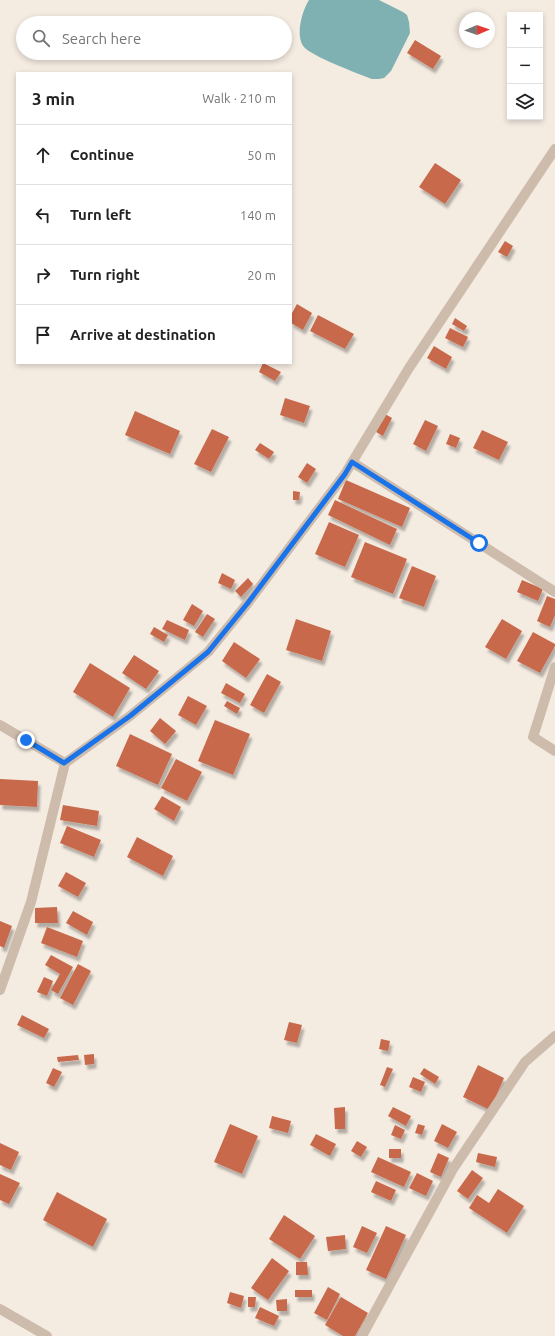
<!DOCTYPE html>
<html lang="en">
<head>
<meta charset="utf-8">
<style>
	:root { --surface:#fff; --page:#f6f6f6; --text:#222; --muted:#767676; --line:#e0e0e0 }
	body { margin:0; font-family:Ubuntu,sans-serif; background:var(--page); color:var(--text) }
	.controls { position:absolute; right:12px; top:12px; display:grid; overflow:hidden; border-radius:0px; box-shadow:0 2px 6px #0003 }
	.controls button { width:36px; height:36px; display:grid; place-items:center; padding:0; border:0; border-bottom:1px solid var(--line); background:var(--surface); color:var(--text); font:20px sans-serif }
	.compass { position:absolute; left:459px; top:12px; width:36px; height:36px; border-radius:50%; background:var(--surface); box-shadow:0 2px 6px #0003; rotate:88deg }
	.stop { position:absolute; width:12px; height:12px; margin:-9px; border:3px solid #1a73e8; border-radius:50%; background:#fff }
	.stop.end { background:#1a73e8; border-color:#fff; box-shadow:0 1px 4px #0008 }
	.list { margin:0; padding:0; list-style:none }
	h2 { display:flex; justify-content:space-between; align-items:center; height:52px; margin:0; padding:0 16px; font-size:17px }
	h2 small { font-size:13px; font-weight:400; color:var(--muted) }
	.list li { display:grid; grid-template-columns:26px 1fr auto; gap:12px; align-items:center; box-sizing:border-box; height:60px; padding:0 16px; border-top:1px solid var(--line) }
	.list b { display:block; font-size:15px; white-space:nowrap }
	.list em { font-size:13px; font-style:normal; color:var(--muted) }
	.icon { flex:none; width:22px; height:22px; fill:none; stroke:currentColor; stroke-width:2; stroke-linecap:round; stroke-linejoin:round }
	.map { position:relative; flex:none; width:555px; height:1336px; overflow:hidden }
	.search { position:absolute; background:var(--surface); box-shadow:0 2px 6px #0003; left:16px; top:16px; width:276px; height:44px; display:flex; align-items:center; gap:10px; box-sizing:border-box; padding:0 14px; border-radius:22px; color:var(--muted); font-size:15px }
	.panel { position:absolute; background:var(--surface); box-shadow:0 2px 6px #0003; left:16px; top:72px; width:276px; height:292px; border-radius:0px }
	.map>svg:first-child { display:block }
	.water { fill:#7fb0b2 }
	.building { fill:#c8694b; filter:url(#shadow) }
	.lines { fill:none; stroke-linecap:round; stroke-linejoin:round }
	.street { stroke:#cdbbac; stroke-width:10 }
	.route { stroke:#1a73e8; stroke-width:5 }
</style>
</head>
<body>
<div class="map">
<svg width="555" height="1336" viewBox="0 0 555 1336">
	<defs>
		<filter id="shadow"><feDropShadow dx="2.5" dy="4.5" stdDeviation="1" flood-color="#0004"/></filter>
	</defs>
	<rect width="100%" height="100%" fill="#f4ebe1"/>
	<path class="water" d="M309 0H379L403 12 407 15 409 22 410 33 391 71 384 78 379 79H372C359 74 311 56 304 47 295 36 302 11 309 0Z"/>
	<path class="building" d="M415 40 441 56 433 69 407 53Z
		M435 163 461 180 445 204 419 187Z
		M505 241 513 246 507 257 498 252Z
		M297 304 312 313 303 330 291 323V315Z
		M318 315 354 334 345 349 310 331Z
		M455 318 467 326 464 331 452 324Z
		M450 328 468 337 463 347 445 338Z
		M434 346 452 357 446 369 427 358Z
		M263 363 281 372 275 381 259 372Z
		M285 398 310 406 304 423 280 415Z
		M135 411 180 431 170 454 125 435Z
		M385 414 392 418 383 436 376 432Z
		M425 420 438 426 426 451 413 444Z
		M212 429 229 437 211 472 194 464Z
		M482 430 508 442 499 460 473 448Z
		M450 434 460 438 456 448 446 444Z
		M260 443 274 452 269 459 255 450Z
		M307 463 316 469 307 483 298 477Z
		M346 480 410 508 402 527 338 499Z
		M293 491 300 492 299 500H293Z
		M335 500 397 529 390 545 328 515Z
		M329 522 359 535 345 567 315 554Z
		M365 542 407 559 393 594 351 577Z
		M412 566 436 576 424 607 399 598Z
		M222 573 235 580 231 589 218 583Z
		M248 578 253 584 241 597 235 591Z
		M522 580 543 589 538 601 517 592Z
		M547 596 555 599V615L550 627 537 621Z
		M192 604 203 611 194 626 183 620Z
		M207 614 215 619 203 637 195 632Z
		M296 619 331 631 322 661 286 650Z
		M502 619 522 631 506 659 485 647Z
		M167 620 189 630 185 640 162 629Z
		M154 627 168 635 164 642 150 634Z
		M533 632 555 644V646L540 673 517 661Z
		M234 642 260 659 246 678 222 661Z
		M134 655 159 671 146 689 122 673Z
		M90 663 130 688 113 717 73 692Z
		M267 674 281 682 264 713 250 705Z
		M226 683 245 694 240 703 221 693Z
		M188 696 207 706 196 725 178 715Z
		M227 701 240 708 237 714 224 706Z
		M160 718 176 731 165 744 150 731Z
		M215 720 250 734 233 775 198 761Z
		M130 734 172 754 158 785 116 766Z
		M176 759 202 772 187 801 161 788Z
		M0 779 38 781 37 807 0 805Z
		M162 796 181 807 174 821 154 809Z
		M63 805 99 811 97 826 60 820Z
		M67 826 101 840 94 857 60 843Z
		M137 837 173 856 163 876 127 857Z
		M66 872 86 883 78 897 58 886Z
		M57 907 58 923H35V908Z
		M73 911 93 922 87 935 66 923Z
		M0 921 12 926 4 948 0 946Z
		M47 927 83 941 77 957 41 943Z
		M51 955 73 967 58 994 51 990 60 974 45 965Z
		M78 964 91 971 73 1005 60 998Z
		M44 977 53 981 47 996 37 992Z
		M22 1015 49 1029 44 1038 17 1025Z
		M289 1022 302 1025 297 1043 284 1040Z
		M381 1039 390 1041 388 1051 379 1049Z
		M94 1054V1064L85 1065 84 1055Z
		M78 1055 79 1060 58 1062 57 1057Z
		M478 1065 504 1078 490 1110 463 1097Z
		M387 1067 393 1069 385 1087 380 1085Z
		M53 1068 62 1072 54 1087 46 1083Z
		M424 1068 439 1077 435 1084 420 1074Z
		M413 1077 425 1082 421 1092 409 1087Z
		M345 1107V1129H335L334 1108Z
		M393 1107 411 1116 406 1126 388 1116Z
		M272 1116 291 1121 288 1133 269 1128Z
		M230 1124 258 1136 242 1174 214 1162Z
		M418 1124 425 1126 422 1135 415 1133Z
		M442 1124 457 1132 448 1148 434 1141Z
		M395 1125 405 1130 401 1139 391 1135Z
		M316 1134 336 1144 330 1156 310 1145Z
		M357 1141 367 1147 361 1157 351 1151Z
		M0 1143 19 1152 11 1170 0 1165Z
		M389 1149H401V1158H389Z
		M438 1153 449 1158 441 1177 430 1172Z
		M478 1153 497 1157 495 1167 476 1162Z
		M378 1157 411 1172 404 1187 371 1172Z
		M472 1170 483 1178 468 1199 457 1191Z
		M417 1173 433 1181 426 1196 409 1188Z
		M0 1174 20 1183 9 1204 0 1200Z
		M376 1181 396 1190 391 1201 371 1192Z
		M498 1189 524 1206 507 1233 469 1208 477 1195 489 1203Z
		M57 1192 107 1219 93 1247 43 1220Z
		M284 1215 315 1236 300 1259 269 1239Z
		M362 1226 377 1233 367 1253 353 1247Z
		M386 1226 406 1235 386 1279 366 1270Z
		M345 1235 346 1249 328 1251 326 1237Z
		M272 1258 289 1271 268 1300 251 1288Z
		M296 1262H307L308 1275H296Z
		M328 1287 340 1294 327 1320 314 1313Z
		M295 1290H312V1297H295Z
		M230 1292 244 1296 241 1308 227 1303Z
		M248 1297H256L255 1307H248Z
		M341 1297 368 1313 355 1336H343L325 1325Z
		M287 1299V1311H277L276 1300Z
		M260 1307 279 1316 274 1326 255 1318Z"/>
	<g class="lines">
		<path class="street" d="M352 462 555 592
			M555 667 533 737 555 751
			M0 725 65 763
			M0 990 31 902 65 763 130 716 208 652 247 604 345 474 409 368 555 149
			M0 1309 47 1336
			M362 1336 453 1169 525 1062 555 1036"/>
	</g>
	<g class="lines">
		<path class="route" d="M26 740 64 763 130 716 208 652 247 604 345 474 352 462 479 543"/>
	</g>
</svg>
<div class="controls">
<button>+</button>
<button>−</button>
<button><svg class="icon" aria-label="layers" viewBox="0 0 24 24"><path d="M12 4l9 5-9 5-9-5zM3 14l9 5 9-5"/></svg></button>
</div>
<svg class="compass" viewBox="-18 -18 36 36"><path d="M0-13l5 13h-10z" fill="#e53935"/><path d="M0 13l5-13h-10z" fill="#767676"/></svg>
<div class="stop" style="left:479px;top:543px"></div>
<div class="stop end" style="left:26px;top:740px"></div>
<div class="search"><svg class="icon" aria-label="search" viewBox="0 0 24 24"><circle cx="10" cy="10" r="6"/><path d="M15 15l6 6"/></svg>Search here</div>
<section class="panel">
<h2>3 min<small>Walk · 210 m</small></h2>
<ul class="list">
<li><svg class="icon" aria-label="ahead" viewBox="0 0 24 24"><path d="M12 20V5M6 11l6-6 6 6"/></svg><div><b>Continue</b></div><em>50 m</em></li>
<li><svg class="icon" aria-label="left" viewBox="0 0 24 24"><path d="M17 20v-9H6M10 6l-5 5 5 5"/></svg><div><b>Turn left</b></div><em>140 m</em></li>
<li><svg class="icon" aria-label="right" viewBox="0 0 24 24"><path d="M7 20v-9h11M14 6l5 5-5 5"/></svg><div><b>Turn right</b></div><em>20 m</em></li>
<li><svg class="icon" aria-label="arrive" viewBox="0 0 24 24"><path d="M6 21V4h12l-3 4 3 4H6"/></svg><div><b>Arrive at destination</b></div></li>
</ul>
</section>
</div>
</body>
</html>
